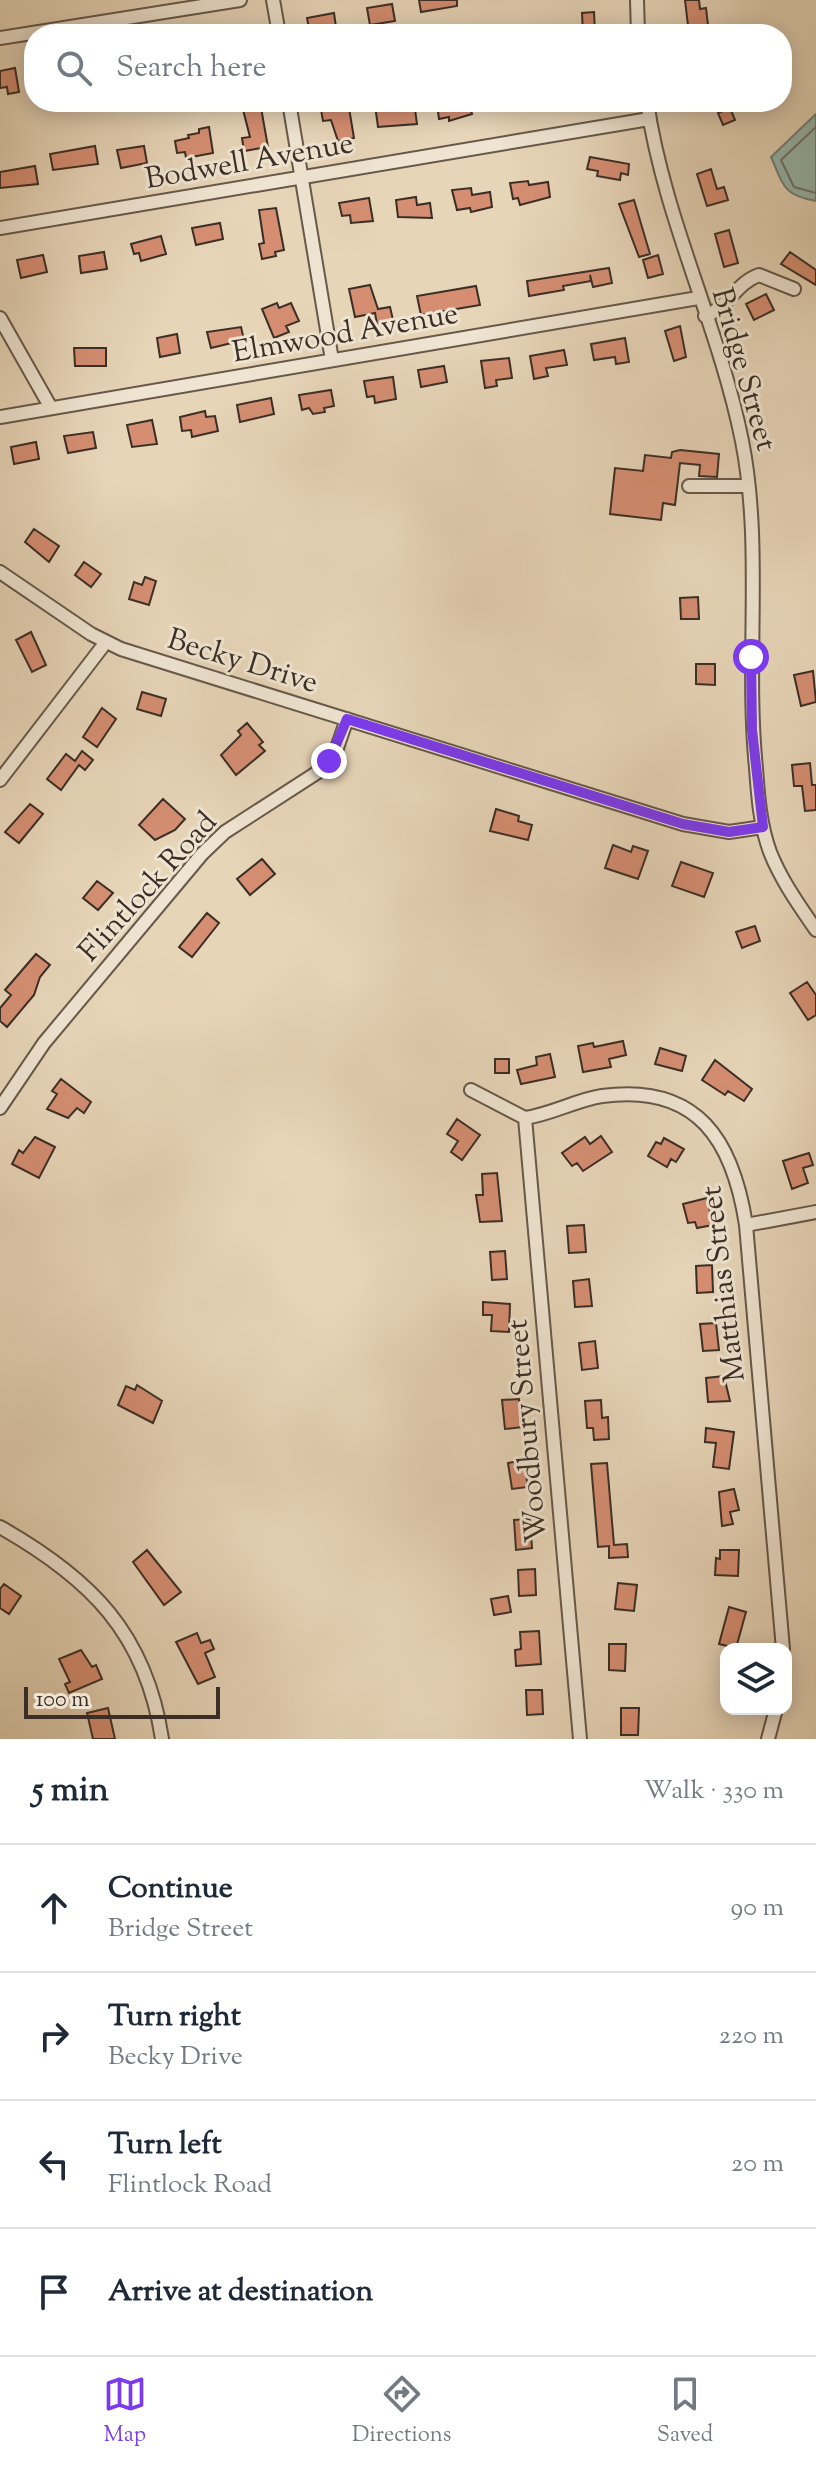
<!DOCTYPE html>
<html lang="en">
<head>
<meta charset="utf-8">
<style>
	:root { --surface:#fff; --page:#f2f2f3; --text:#1f2937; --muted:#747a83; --line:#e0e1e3; --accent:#7c3aed }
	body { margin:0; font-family:"Sorts Mill Goudy",serif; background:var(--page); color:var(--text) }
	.controls { position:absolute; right:24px; bottom:24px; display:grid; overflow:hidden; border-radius:16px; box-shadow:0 4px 20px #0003 }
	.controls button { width:72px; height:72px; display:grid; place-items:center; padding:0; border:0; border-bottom:2px solid var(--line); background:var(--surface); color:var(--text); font:40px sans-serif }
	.scale { position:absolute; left:24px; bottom:20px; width:196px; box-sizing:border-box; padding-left:8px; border:4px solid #3b2e26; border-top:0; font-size:22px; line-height:28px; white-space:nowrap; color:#3b2e26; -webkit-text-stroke:6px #efe4d1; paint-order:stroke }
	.stop { position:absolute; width:24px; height:24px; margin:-18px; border:6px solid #7c3aed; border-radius:50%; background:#fff }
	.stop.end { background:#7c3aed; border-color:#fff; box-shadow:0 2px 8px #0008 }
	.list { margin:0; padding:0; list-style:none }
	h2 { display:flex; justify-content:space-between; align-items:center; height:104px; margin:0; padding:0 32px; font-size:34px }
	h2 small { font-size:26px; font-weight:400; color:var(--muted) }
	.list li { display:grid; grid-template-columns:52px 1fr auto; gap:24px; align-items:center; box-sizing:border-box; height:128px; padding:0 32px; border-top:2px solid var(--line) }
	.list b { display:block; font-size:30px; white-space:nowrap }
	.list p { margin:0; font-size:26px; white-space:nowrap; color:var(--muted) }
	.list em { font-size:26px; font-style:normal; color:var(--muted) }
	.icon { flex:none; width:44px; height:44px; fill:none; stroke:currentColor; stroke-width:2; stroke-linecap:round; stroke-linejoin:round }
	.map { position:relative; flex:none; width:816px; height:1739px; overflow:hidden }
	.search { position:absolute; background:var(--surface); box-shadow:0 4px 20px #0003; left:24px; right:24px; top:24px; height:88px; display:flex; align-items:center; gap:20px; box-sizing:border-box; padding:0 28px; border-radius:32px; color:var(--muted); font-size:30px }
	.sheet { height:616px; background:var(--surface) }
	nav { display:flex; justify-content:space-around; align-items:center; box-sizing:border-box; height:112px; border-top:2px solid var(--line); background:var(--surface); font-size:22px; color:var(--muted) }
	nav a { display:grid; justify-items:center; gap:4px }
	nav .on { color:var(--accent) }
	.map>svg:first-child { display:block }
	.water { fill:#97b8b1; stroke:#728179; stroke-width:2 }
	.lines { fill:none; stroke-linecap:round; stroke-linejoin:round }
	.shore { stroke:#69736c; stroke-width:2 }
	.building { fill:#d58e72; stroke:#3b2e26; stroke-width:2 }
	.minor-casing { stroke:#66584a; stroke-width:16 }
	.minor { stroke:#efe4d1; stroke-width:12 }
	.route { stroke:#7c3aed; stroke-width:10 }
	.labels { text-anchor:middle; stroke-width:6; stroke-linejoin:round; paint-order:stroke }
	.street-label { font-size:30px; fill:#3b2e26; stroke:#efe4d1 }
</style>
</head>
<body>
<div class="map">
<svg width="816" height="1739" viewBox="0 0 816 1739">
	<rect width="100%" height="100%" fill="#e7d5b8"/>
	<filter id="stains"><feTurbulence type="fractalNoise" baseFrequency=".0025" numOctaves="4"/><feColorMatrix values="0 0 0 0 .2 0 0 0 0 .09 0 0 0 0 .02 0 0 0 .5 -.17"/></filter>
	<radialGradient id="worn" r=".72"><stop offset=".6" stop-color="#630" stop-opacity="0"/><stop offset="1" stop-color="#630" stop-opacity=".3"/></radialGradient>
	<path class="water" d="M816 114V201C783 195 784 186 771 157Z"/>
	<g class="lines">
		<path class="shore" d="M816 127 781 160 794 187 816 193"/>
	</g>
	<path class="building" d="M419 0H457V6L421 12Z
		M685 0H699L700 9 706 8 709 34H689Z
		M392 4 395 21 370 25 367 8Z
		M594 12 595 34H583L582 13Z
		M334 13 337 34H310L307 18Z
		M15 68 19 92 8 94 7 87 0 88V71Z
		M241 102H260L268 147 244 151 242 138 250 137Z
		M348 102 354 138 338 141 331 120 323 121 320 104Z
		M385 102H414L417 124 378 127 375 105Z
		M445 102H469L472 114 449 121V117L439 119 437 104Z
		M730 108 735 120 723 125 718 113Z
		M209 127 213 153 186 158 185 152 177 153 175 141 189 138 188 135 199 133V129Z
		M95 146 98 164 53 170 50 154Z
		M144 146 147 163 121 168 117 150Z
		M590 157 629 164 628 175 621 173 620 180 597 176 598 171 587 169Z
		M35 166 38 184 0 188V172Z
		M711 169 717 189 724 187 728 200 707 206 697 174Z
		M528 181 529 185 548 182 550 197 520 205 518 198 513 199 510 183Z
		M471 188 472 195 490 192 492 207 471 212 470 208 457 210 452 190Z
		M416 197 417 205 430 203 432 218 398 217 396 200Z
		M369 198 373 221 351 223 350 215 342 216 339 203Z
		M634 200 650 254 639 257 619 204Z
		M276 208 284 250 275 252 276 256 262 259 259 244 264 243 259 210Z
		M220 223 223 239 196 245 192 228Z
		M729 230 738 263 724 267 715 234Z
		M161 236 166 254 141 261 139 253 134 254 131 244Z
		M104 252 107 269 81 273 79 256Z
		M790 252 816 270V285L781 264Z
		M43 255 47 272 21 278 17 260Z
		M658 255 663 274 648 278 643 260Z
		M609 268 612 283 593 287 590 275 591 281 563 286 564 290 529 296 527 281Z
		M370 285 378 309 390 307 393 320 377 324 375 313 355 317 349 289Z
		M476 286 480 305 421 315 417 296Z
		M766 294 774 310 754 320 746 304Z
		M277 303 279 308 291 303 299 321 286 326 289 332 274 338 262 309Z
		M680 326 686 357 674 361 665 331Z
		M241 327 244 340 211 348 207 332Z
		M177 334 180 353 160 357 157 338Z
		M625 338 629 362 616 364 615 357 594 360 591 344Z
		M74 348H106V366H75Z
		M564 350 567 365 546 368 548 376 534 379 530 356Z
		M509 358 512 378 496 380 497 386 485 388 481 361Z
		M444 366 447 382 421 387 418 370Z
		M393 377 396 399 375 403 374 396 367 397 364 381Z
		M331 390 334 406 324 408 325 412 313 414 309 408 302 410 299 395Z
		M271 398 274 414 240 422 237 405Z
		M205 411 206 417 215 416 218 431 192 437 191 430 182 431 180 417Z
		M152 420 157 444 132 447 127 425Z
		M93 432 96 448 68 453 64 436Z
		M36 442 39 459 14 464 11 447Z
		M680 450 719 454 717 477 699 476 700 465 680 463 675 505 663 503 661 520 610 514 615 468 643 471 645 455 671 458 672 452Z
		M34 529 59 546 49 562 25 542Z
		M84 562 101 574 91 587 75 575Z
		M145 577 156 581 149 605 129 599 134 582 142 585Z
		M698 597 699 619H681L680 598Z
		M31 632 46 665 32 672 16 640Z
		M696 664H715V685L696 684Z
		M813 671 816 702 801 706 794 675Z
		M142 692 166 699 161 716 137 709Z
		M102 708 116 719 97 747 83 737Z
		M247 723 263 742 259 745 265 751 236 775 221 755 241 735 238 731Z
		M82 751 93 760 85 770 79 765 61 790 47 779 66 754 75 761Z
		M810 763 812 785H816V810L805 811 802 786H794L792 765Z
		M163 799 185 819 175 830 155 840 139 825Z
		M30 804 43 814 19 843 5 832Z
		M496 809 519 816 518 821 532 825 528 840 490 831Z
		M613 845 631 852 633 846 648 851 638 879 605 868Z
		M262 859 275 874 250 895 237 879Z
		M681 862 713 873 704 897 672 886Z
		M97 881 113 893 98 910 83 898Z
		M207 913 219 923 192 957 179 947Z
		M755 926 760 941 742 948 736 932Z
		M36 954 50 965 40 977 34 995 7 1027 0 1021V1008L11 995 5 990Z
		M807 982 816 995V1015L808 1020 790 993Z
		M623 1041 626 1055 609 1059 611 1067 583 1072 578 1046 593 1043 594 1047Z
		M660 1048 686 1056 682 1071 655 1064Z
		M550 1054 555 1077 521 1084 517 1070 537 1065 536 1057Z
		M495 1059H509V1073H495Z
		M715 1060 752 1089 744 1101 728 1091 725 1095 702 1080Z
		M61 1079 91 1102 84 1113 77 1108 68 1118 47 1109 57 1094 52 1091Z
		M457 1119 480 1135 462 1160 451 1152 458 1141 447 1134Z
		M601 1136 612 1152 583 1171 577 1163 572 1166 562 1153 585 1137 590 1144Z
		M35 1137 55 1147 39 1178 12 1164 19 1150 23 1153Z
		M664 1138 684 1149 676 1162 671 1159 667 1167 648 1156 656 1142 661 1144Z
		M809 1153 813 1165 803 1168 808 1183 792 1189 783 1161Z
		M497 1173 502 1221 480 1222 476 1195H483L482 1174Z
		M707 1198 713 1225 697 1228 695 1222 688 1223 683 1204Z
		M584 1225 586 1252 569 1253 567 1226Z
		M505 1251 507 1279 492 1280 490 1252Z
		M712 1265 713 1292 697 1293 696 1266Z
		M589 1279 592 1306 575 1307 573 1281Z
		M483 1302 510 1304 509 1332 491 1331 492 1315H483Z
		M716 1323 719 1350 703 1351 700 1324Z
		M595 1341 598 1368 582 1370 579 1343Z
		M724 1376 730 1401 708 1402 706 1378Z
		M137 1385 162 1401 153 1423 118 1405 126 1386 135 1390Z
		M519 1399 522 1427 505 1429 502 1400Z
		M601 1400 602 1418 608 1417 609 1439 594 1440 593 1428H587L585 1401Z
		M706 1428 734 1432 729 1469 713 1467 716 1443 705 1442Z
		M524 1460 528 1487 512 1489 508 1463Z
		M607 1463 614 1545 627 1544 628 1557 609 1558V1546L598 1547 591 1464Z
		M734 1489 739 1510 730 1512 733 1524 722 1526 719 1492Z
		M530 1519 532 1548 516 1550 514 1520Z
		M147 1550 181 1592 164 1605 133 1562Z
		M720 1550H739L738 1576 715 1575 716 1558 720 1559Z
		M535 1569 536 1595 519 1596 518 1570Z
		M618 1583 637 1585 634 1611 615 1609Z
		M4 1584 21 1596 9 1614 0 1608V1589Z
		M508 1596 511 1612 494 1615 491 1599Z
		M729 1607 746 1612 736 1648 719 1644Z
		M539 1631 541 1664 516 1666 515 1650 521 1649 520 1632Z
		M197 1633 201 1643 210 1640 214 1649 205 1653 215 1677 198 1684 176 1642Z
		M609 1644H626L625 1671 609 1670Z
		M81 1650 92 1667 96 1665 102 1679 69 1693 65 1684 70 1682 59 1659Z
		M526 1690H542L543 1714 527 1715Z
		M108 1708 115 1739H93L87 1713Z
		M621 1708H639L638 1735H621Z"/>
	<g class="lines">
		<defs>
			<path id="minor" d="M273 0 279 34
				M637 0 638 34
				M0 38 240 0
				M289 102 332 360
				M647 102C664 219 719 326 742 441 763 546 745 661 756 768 758 796 760 825 770 852 781 880 799 905 816 930
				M0 228 649 119
				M705 316C728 308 736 283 759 275L794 289
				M0 318 51 408
				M0 417 698 298
				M689 486H748
				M0 572 91 634 121 649 683 824 729 832 763 827
				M0 780 106 642
				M471 1090 525 1118C552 1114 576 1100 602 1096 698 1083 733 1141 746 1225L783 1649
				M0 1108 44 1043 202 854 225 832 318 772 337 748 347 719
				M525 1118 580 1739
				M746 1225 816 1212
				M0 1527C90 1578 146 1633 162 1739
				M768 1739 776 1709"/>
		</defs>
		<use href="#minor" class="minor-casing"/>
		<use href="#minor" class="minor"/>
	</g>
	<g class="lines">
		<path class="route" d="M329 761 347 719 683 824 729 832 763 827 752 730 751 657"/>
	</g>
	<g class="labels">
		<g class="street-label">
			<text transform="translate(249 160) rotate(-10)" y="10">Bodwell Avenue</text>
			<text transform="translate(345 332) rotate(-10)" y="10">Elmwood Avenue</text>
			<text transform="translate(745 369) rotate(74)" y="10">Bridge Street</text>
			<text transform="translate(243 660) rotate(17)" y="10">Becky Drive</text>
			<text transform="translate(147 886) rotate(-48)" y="10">Flintlock Road</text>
			<text transform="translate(722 1284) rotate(-97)" y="10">Matthias Street</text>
			<text transform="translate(526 1431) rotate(-95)" y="10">Woodbury Street</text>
		</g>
	</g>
	<rect width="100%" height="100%" filter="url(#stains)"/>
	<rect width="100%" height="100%" fill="url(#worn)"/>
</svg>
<div class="controls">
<button><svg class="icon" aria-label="layers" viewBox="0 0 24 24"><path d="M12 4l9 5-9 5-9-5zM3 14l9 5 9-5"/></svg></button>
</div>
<div class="scale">100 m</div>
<div class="stop" style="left:751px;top:657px"></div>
<div class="stop end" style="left:329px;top:761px"></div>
<div class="search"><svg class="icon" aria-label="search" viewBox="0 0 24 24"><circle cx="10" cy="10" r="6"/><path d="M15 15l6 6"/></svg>Search here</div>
</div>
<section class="sheet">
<h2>5 min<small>Walk · 330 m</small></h2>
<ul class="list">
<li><svg class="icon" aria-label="ahead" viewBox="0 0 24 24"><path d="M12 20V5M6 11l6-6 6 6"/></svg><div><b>Continue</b><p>Bridge Street</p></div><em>90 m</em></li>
<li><svg class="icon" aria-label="right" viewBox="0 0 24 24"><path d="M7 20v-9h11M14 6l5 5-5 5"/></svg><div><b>Turn right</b><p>Becky Drive</p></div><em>220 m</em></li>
<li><svg class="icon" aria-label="left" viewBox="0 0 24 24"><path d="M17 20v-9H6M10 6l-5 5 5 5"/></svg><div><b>Turn left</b><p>Flintlock Road</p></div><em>20 m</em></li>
<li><svg class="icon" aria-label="arrive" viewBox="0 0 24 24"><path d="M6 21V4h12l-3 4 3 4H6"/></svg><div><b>Arrive at destination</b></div></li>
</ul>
</section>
<nav>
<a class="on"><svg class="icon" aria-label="map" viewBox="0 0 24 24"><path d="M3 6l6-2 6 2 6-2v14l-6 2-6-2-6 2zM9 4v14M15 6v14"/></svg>Map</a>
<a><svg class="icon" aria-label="directions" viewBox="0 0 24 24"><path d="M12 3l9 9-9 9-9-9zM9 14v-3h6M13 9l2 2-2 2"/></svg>Directions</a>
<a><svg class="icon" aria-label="saved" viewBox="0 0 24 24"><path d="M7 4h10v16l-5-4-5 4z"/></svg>Saved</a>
</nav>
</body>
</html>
